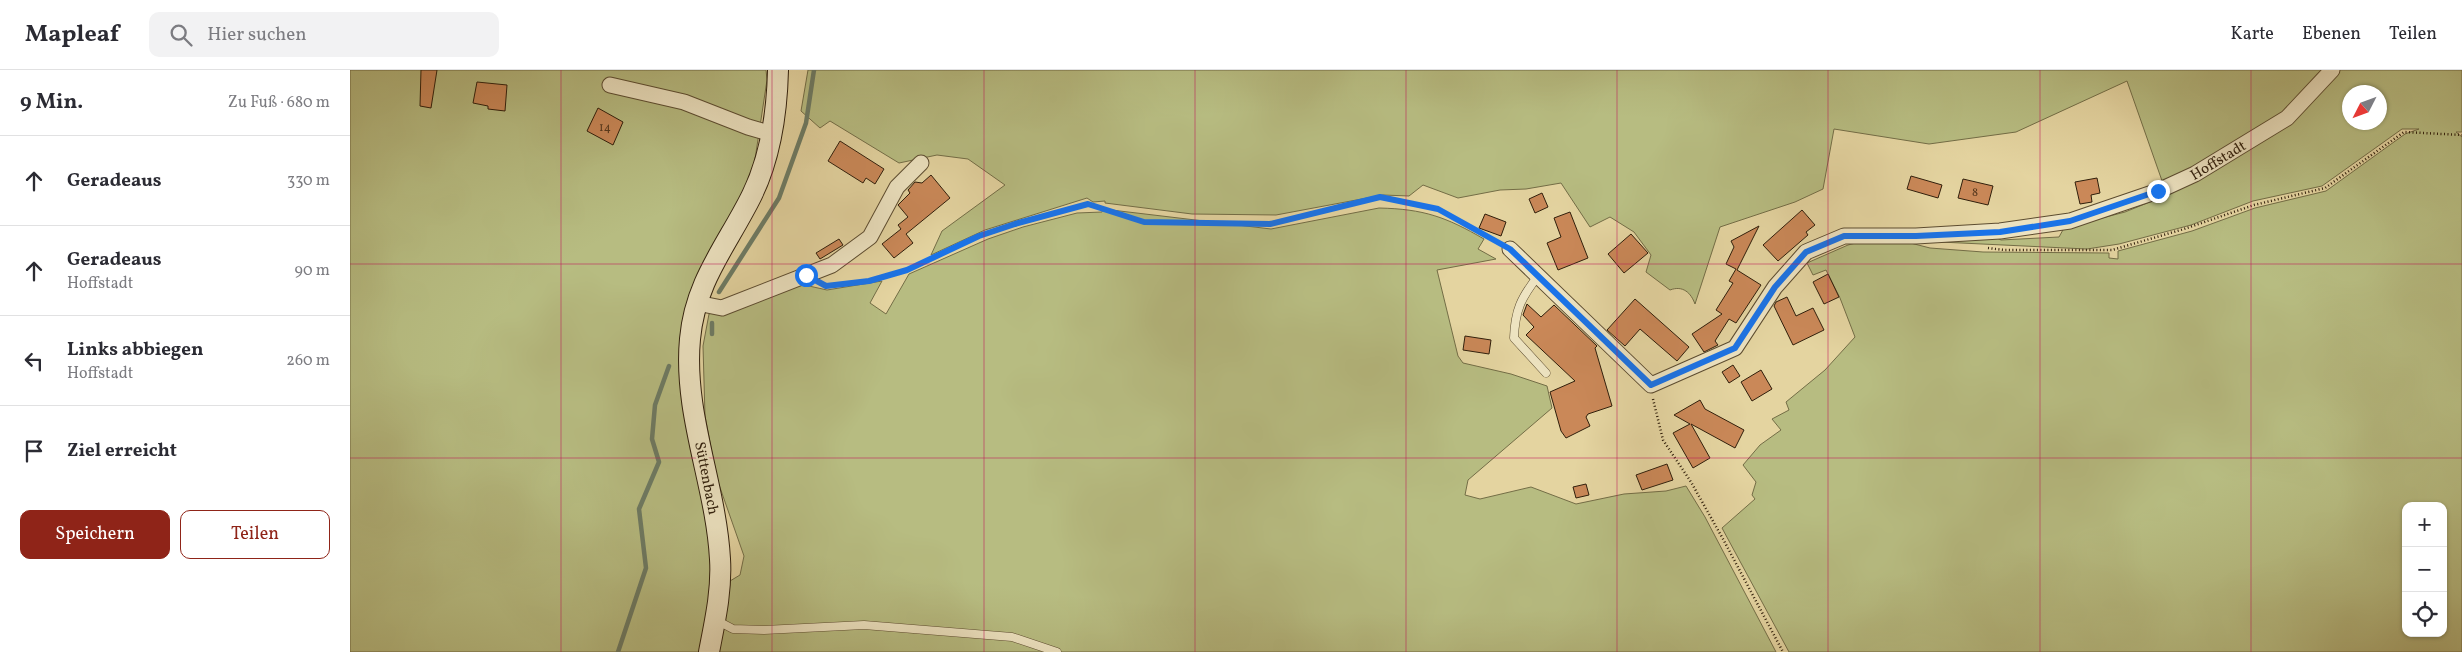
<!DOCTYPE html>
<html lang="de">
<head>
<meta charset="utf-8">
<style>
	:root { --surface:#fff; --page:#f2f2f3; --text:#2b2b33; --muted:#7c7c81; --line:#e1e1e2; --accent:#8f2418 }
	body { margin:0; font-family:Vollkorn,serif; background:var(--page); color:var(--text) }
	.controls { position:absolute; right:15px; bottom:15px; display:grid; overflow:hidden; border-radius:10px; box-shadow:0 1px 4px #0004 }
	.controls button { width:45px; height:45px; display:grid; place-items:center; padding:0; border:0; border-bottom:1px solid var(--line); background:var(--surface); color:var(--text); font:25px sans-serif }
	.compass { position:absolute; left:1992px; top:15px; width:45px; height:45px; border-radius:50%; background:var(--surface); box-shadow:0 1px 4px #0004; rotate:228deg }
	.stop { position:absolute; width:15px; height:15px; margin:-11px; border:4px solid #1a73e8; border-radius:50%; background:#fff }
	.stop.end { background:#1a73e8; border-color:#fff; box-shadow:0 1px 5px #0008 }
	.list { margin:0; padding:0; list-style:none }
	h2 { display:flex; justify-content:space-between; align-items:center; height:65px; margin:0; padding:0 20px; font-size:21px }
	h2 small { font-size:16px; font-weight:400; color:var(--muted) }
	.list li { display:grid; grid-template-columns:32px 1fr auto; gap:15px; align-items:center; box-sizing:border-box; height:90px; padding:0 20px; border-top:1px solid var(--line) }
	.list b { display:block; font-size:19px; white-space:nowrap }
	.list p { margin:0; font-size:16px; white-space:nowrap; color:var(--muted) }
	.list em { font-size:16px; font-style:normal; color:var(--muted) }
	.actions { display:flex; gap:10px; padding:15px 20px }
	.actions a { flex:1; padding:11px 0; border:1px solid var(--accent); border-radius:10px; text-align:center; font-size:18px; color:var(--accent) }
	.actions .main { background:var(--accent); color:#fff }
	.icon { flex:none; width:28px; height:28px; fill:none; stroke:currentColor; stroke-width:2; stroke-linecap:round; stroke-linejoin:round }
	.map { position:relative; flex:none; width:2112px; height:582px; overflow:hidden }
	header { display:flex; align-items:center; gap:30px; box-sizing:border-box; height:70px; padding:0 25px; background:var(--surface); border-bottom:1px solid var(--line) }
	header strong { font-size:24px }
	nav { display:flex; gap:28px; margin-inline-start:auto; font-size:18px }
	.search { width:350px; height:45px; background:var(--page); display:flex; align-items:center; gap:12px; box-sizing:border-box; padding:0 18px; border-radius:10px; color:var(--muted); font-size:19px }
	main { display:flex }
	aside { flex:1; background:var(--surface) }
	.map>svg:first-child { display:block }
	.green { fill:#b7bc81; stroke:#736d46; fill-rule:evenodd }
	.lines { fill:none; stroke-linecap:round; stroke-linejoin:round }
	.stream { stroke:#6d7b64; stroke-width:4.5 }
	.building { fill:#ca8858; stroke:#2f1e0b }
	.lane-casing { stroke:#5c4c30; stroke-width:9 }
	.street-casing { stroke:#5c4c30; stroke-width:17 }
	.secondary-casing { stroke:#2f1e0b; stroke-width:22 }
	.path { stroke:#2f1e0b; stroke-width:2.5; stroke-dasharray:1 2.5; stroke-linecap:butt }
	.lane { stroke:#ede3c1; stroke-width:8 }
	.street { stroke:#ede3c1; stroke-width:15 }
	.secondary { stroke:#ede3c1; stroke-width:20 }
	.route { stroke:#1a73e8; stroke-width:6 }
	.grid { fill:none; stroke:#c2185b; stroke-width:1; stroke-opacity:0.55 }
	.labels { text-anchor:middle; stroke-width:4; stroke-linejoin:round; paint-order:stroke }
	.number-label { font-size:12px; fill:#56381e }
	.street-label { font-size:15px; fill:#2f1e0b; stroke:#ede3c1 }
</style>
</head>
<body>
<header>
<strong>Mapleaf</strong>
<div class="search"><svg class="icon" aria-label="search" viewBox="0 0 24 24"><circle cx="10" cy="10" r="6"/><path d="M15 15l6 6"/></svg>Hier suchen</div>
<nav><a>Karte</a><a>Ebenen</a><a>Teilen</a></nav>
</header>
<main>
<aside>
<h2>9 Min.<small>Zu Fuß · 680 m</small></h2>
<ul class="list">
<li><svg class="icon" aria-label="ahead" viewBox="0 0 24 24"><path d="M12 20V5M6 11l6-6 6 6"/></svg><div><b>Geradeaus</b></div><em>330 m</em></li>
<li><svg class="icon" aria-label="ahead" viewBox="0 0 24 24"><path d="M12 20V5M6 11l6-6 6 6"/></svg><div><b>Geradeaus</b><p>Hoffstadt</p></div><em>90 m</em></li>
<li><svg class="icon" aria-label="left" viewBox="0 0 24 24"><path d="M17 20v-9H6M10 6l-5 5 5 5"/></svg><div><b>Links abbiegen</b><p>Hoffstadt</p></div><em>260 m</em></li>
<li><svg class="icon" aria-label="arrive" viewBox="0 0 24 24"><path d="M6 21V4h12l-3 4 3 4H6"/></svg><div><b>Ziel erreicht</b></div></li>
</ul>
<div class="actions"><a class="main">Speichern</a><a>Teilen</a></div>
</aside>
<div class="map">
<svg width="2112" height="582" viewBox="0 0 2112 582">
	<rect width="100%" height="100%" fill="#e4d4a0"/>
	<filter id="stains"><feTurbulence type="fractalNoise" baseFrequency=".004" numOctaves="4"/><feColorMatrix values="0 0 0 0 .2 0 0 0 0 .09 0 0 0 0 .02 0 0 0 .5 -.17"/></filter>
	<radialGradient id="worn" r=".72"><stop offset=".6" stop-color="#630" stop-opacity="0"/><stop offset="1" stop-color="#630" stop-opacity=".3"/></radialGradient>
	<path class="green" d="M0 0H416L417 10 402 109 336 253 364 516 357 582H0Z
		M458 0H2112V62H2106L2112 67V582H1439L1372 458 1405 429 1402 425 1406 412 1393 395 1410 375 1431 360 1422 349 1439 340 1436 332 1475 300 1505 267 1490 228 1476 200 1463 205 1457 193 1498 175 1533 166 1580 178 1633 182 1759 183V188L1768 189V181L1842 161 1905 138 1976 121 2055 64 2069 59H2052L1972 116 1903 131 1841 155 1769 174 1737 179 1569 171 1643 166 1651 170 1709 167 1714 158 1775 142 1817 125 1777 11 1666 62 1579 74 1484 59 1473 119 1445 132 1370 157 1345 234C1341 223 1333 215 1320 220L1296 202 1301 185 1284 162 1260 147 1240 157 1211 113 1176 119 1150 120 1108 128 1073 115 1059 126 1033 125 926 145 842 144 755 133V131L743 132 737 128 635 160 581 185 592 161 655 115 618 89 587 85 549 93 480 51 470 58 451 41ZM2000 22H2030V52H2000ZM2056 436H2093V563H2056Z
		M1029 138C1074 139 1096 147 1134 169L1128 179 1146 189 1087 200 1108 286 1113 293 1161 304 1197 316 1202 338 1118 410 1115 425 1130 429 1181 417 1226 434 1274 424 1316 421 1336 416 1355 447 1426 582H366L380 511 390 505 394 486 367 409 355 346 353 276 359 244 450 214 477 220 532 211 520 233 536 244 559 204 638 169 673 157 727 143 752 142 753 139 921 159Z"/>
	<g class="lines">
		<path class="stream" d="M369 222 429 128 456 53 464 0
			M362 264V253
			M268 582 296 498 289 439 309 392 302 369 305 335 319 296"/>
	</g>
	<path class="building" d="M71 0H87L81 38 70 36Z
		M127 12 157 15 155 41 138 39V36L123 33Z
		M248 38 273 52 263 75 237 61Z
		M490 71 534 99 525 114 516 108 513 113 478 91Z
		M581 105 600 128 556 164 563 173 544 188 532 174 551 159 548 155 558 147 548 135 560 123 558 120 565 112 572 113Z
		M1561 106 1592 115 1588 128 1557 119Z
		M1747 108 1750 123 1741 125 1742 132 1730 134 1725 112Z
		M1613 109 1643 116 1638 135 1608 128Z
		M1192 123 1198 137 1185 143 1179 129Z
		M1452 140 1465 155 1456 162 1458 165 1428 191 1413 175Z
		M1220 142 1238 188 1208 200 1197 173 1211 167 1204 148Z
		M1135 144 1156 152 1151 166 1129 158Z
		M1409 156 1387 200 1411 215 1386 253 1379 249 1365 271 1368 275 1354 282 1342 264 1372 244 1366 240 1383 213 1379 211 1386 199 1376 194 1384 177 1381 171Z
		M1281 164 1298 183 1274 203 1258 184Z
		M489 169 493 175 470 189 466 183Z
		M1478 204 1489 227 1474 234 1463 212Z
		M1437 227 1446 246 1463 238 1474 260 1443 275 1424 236 1426 232Z
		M1285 229 1339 277 1327 291 1290 259 1275 276 1257 260Z
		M1177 234 1191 247 1204 235 1247 276 1245 278 1262 336 1238 344 1236 347 1240 356 1216 368 1211 361 1200 322 1225 311 1176 265 1184 257 1173 245Z
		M1115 266 1141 270 1139 284 1113 280Z
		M1383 295 1390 306 1379 313 1372 302Z
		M1411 300 1422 319 1402 331 1391 312Z
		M1350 330 1355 339 1394 360 1385 378 1341 354 1360 388 1343 398 1323 363 1340 354 1324 345Z
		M1317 394 1323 410 1292 420 1286 405Z
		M1236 414 1239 425 1226 428 1223 417Z"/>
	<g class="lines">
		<defs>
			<path id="lane" d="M1188 206C1171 228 1165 240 1164 268L1196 303
				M366 550 383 559 414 560 514 555 662 567 707 582"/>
			<g id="street">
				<path d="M260 15 334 32 398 57 422 64"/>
				<path id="s1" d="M1160 179 1301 315 1385 278 1425 217 1456 182 1494 166H1566L1650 161 1720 151 1808 121 1845 104 1937 48 1982 0"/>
				<path d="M347 233 372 238 482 195 520 167 547 117 571 93"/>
			</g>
			<path id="secondary" d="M359 582C365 551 372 520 370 489 366 415 333 344 340 269 345 211 378 174 402 125 421 86 427 43 428 0"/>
		</defs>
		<use href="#lane" class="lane-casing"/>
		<use href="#street" class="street-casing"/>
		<use href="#secondary" class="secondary-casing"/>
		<path class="path" d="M1638 178 1654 180H1762L1834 159 1904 135 1975 118 2054 62 2112 65
			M473 214 476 216 519 211 557 200 629 166 665 154 738 134 794 152 920 153 1029 127 1088 139 1147 172
			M1303 329 1313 370 1341 412 1373 469 1433 582"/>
		<use href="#lane" class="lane"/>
		<use href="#street" class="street"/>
		<use href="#secondary" class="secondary"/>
	</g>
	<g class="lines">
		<path class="route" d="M456 205 476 216 519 211 557 200 629 166 665 154 738 134 794 152 920 154 1030 127 1088 139 1160 179 1301 315 1385 278 1425 217 1456 182 1494 166H1566L1650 162 1720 151 1808 121"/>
	</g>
	<path class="grid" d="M211 0V582M422 0V582M634 0V582M845 0V582M1056 0V582M1267 0V582M1478 0V582M1690 0V582M1901 0V582M0 194H2112M0 388H2112"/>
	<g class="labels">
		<g class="number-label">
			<text x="255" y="61">14</text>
			<text x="1625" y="126">8</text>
		</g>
		<g class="street-label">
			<text dy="5" stroke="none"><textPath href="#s1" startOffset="836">Hoffstadt</textPath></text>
			<text transform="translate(357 408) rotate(79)" y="5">Süttenbach</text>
		</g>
	</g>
	<rect width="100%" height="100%" filter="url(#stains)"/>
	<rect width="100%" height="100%" fill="url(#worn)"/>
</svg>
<div class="controls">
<button>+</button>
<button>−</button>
<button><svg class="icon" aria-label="locate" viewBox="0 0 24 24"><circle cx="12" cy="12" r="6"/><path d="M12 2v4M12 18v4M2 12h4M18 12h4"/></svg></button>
</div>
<svg class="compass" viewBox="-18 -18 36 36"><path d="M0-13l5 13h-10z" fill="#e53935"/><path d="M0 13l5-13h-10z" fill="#7c7c81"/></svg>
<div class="stop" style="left:456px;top:205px"></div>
<div class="stop end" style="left:1808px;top:121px"></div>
</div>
</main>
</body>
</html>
